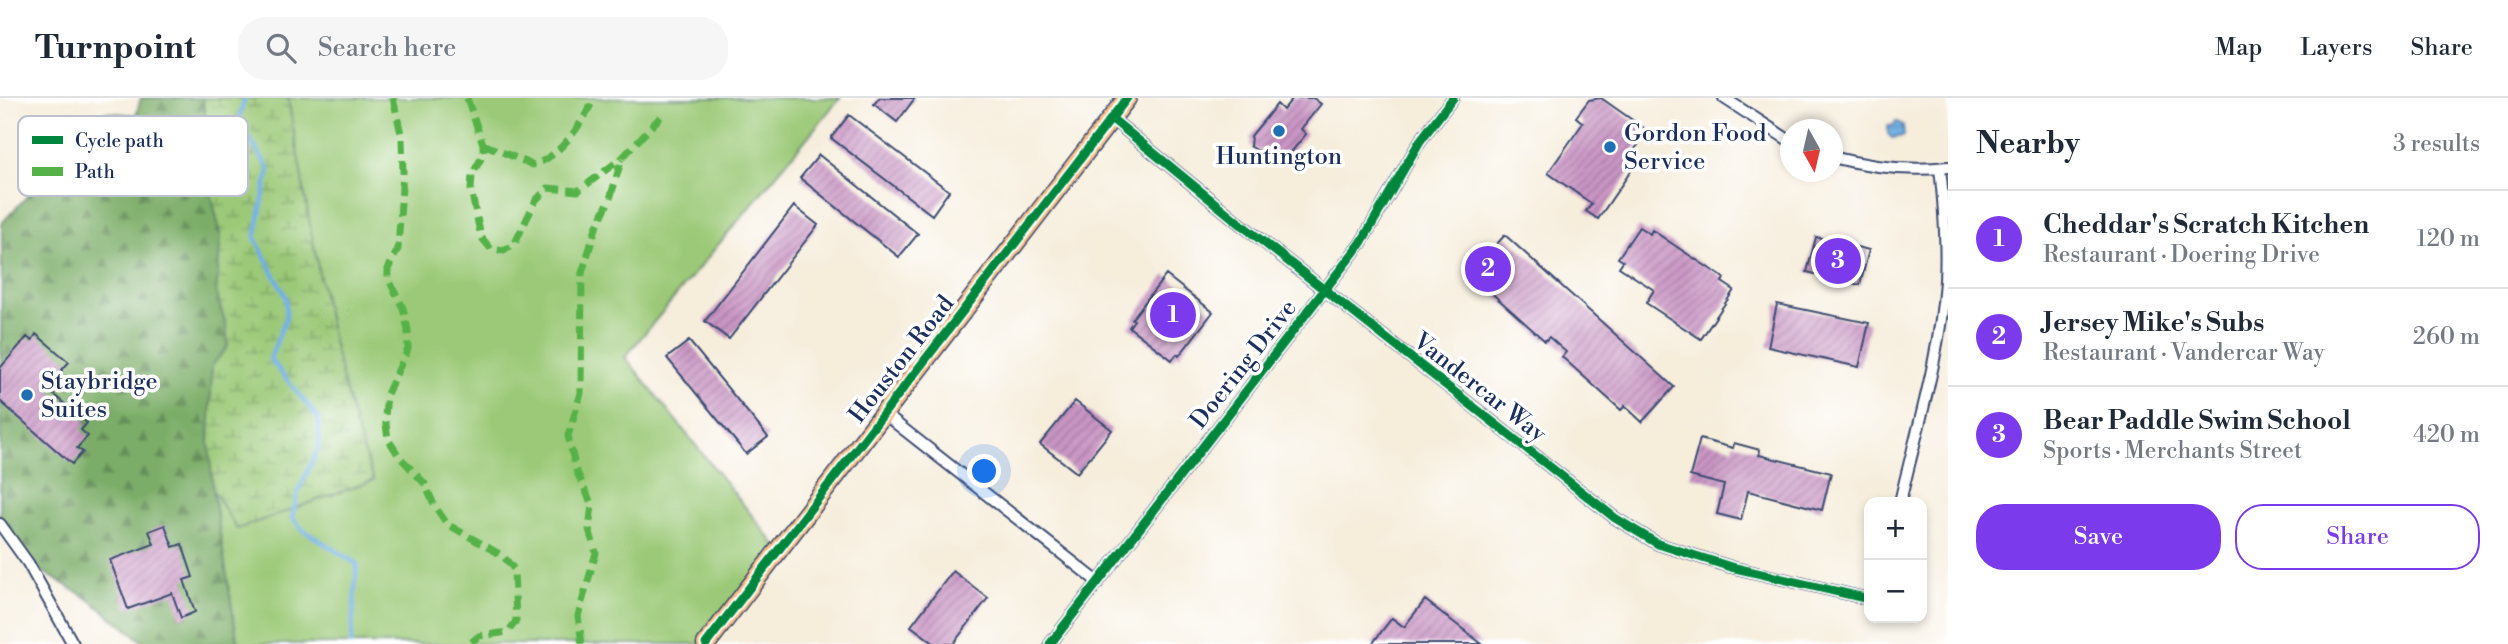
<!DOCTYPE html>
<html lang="en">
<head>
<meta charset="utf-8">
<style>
	:root { --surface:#fff; --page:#f6f6f7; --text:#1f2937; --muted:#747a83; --line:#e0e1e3; --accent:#7c3aed }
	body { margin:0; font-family:"Libre Bodoni",serif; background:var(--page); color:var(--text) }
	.controls { position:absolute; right:21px; bottom:21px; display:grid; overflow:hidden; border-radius:14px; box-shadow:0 4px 10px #0003 }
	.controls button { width:63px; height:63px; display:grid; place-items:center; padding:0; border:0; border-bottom:2px solid var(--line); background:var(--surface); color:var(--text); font:35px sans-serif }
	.compass { position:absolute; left:1780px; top:21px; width:63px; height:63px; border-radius:50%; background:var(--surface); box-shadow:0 4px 10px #0003; rotate:172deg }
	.you { position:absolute; left:985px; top:374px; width:24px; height:24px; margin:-18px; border:5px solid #fff; border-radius:50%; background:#1a73e8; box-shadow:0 0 0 10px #1a73e833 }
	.badge { display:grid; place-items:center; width:46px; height:46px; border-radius:50%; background:var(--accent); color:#fff; font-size:23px; font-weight:700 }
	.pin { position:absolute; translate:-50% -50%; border:4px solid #fff; box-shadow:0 2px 7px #0006 }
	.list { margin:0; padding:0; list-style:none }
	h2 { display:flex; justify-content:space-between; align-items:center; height:91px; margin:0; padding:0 28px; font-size:30px }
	h2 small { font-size:23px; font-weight:400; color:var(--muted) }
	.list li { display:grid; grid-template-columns:46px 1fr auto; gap:21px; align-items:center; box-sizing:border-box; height:98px; padding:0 28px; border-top:2px solid var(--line) }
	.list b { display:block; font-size:26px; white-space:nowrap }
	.list p { margin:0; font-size:23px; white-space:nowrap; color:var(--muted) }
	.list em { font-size:23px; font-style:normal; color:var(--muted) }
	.actions { display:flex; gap:14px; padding:21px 28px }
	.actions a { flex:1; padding:16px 0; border:2px solid var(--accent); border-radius:28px; text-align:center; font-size:24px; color:var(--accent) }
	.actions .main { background:var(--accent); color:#fff }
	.icon { flex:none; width:38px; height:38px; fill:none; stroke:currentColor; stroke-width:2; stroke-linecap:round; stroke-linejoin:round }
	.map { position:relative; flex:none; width:1948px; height:546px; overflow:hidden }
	header { display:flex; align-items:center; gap:42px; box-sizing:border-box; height:98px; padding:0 35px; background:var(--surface); border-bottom:2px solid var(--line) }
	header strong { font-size:33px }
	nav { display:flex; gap:38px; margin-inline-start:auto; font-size:24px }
	.search { width:490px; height:63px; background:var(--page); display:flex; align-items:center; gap:18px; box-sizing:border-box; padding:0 24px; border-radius:28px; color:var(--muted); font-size:26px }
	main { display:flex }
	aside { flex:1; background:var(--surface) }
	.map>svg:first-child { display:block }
	.green { fill:#9bc977; stroke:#5b7c6a; stroke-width:2 }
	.forest { fill:url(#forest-firs); stroke:#4c6e63; stroke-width:2 }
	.wetland { fill:url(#wetland-marsh); stroke:#5b7c6a; stroke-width:2 }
	.water { fill:url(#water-rules); stroke:#456fa0; stroke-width:2 }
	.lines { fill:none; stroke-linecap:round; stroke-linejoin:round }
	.stream { stroke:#6fafe3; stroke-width:4.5 }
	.building { fill:url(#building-hatch) }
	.street-casing { stroke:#3c4c71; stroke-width:14 }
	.primary-casing { stroke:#3c4c71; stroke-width:21 }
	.street { stroke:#fff; stroke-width:10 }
	.primary { stroke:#f7be88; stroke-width:18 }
	.quiet { stroke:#55b248; stroke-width:7; stroke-dasharray:14 7; stroke-linecap:butt }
	.cycleway-casing { stroke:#fff; stroke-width:13 }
	.cycleway { stroke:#00873e; stroke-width:9 }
	.poi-dot { fill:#1f6fb2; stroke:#fff; stroke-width:2.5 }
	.labels { text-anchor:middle; stroke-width:7; stroke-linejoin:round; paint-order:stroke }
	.poi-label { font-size:24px; fill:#1b2f5e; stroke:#fff; text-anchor:start }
	.street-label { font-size:24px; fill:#1b2f5e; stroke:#fff }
	.key { fill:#fff; stroke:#bbc1cf; stroke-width:2 }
	.key-label { font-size:19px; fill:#1b2f5e }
</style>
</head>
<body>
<header>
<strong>Turnpoint</strong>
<div class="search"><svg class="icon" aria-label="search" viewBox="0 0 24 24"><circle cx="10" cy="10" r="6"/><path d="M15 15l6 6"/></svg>Search here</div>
<nav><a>Map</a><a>Layers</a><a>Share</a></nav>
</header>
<main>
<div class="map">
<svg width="1948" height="546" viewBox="0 0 1948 546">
	<defs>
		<pattern id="forest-firs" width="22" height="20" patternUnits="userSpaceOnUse" patternTransform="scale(1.75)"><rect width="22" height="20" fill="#7cad68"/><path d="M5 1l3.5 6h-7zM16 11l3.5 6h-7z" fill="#658d59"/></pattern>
		<pattern id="wetland-marsh" width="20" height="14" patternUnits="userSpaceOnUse" patternTransform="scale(1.75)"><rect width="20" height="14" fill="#9bc977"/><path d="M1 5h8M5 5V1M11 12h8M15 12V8" fill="none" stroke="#7ea465"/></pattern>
		<pattern id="water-rules" width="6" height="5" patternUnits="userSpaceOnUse" patternTransform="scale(1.75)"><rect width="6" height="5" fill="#6fafe3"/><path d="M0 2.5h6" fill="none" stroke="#5a8fbb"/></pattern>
		<pattern id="building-hatch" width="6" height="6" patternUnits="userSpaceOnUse" patternTransform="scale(1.75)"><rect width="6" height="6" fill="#ca95c4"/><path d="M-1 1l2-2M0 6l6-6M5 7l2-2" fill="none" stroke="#a37aa2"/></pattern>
	</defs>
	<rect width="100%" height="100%" fill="#fff"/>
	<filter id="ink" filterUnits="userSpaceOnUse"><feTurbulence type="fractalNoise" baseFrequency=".0143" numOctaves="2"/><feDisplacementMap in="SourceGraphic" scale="14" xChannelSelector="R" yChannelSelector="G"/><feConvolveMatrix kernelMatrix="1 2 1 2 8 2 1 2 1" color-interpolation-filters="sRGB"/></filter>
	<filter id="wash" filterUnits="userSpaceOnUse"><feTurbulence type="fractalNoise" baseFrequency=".00686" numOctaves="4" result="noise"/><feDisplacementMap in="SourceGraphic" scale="28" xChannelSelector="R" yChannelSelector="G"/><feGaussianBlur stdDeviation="1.57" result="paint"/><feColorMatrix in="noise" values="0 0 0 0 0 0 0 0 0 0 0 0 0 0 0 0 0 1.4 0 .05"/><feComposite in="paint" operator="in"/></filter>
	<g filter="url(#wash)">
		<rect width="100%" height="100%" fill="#f6eddb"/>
		<path class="green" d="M166 0H840L625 259 778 450 706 546H238L181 329Z"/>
		<path class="forest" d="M141 0H203L212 99 221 139 216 196 226 226 228 248 212 268 209 342 213 392 238 546H146L87 500 28 465 0 426 2 125 106 14 136 17Z"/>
		<path class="wetland" d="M203 0H288C311 128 328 259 374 382L237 431 213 392 209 346 212 268 228 248 226 226 216 196 221 139 212 99Z"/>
		<path class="water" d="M1896 23 1903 27 1904 38 1892 40 1888 36V28L1894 27Z"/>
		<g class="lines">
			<path class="stream" d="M245 0 238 23 269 71 255 140 286 199V219L270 261 319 321V349L298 394 292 419 303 432 357 466 351 546"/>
		</g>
		<g id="blocks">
			<path class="building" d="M879 0H915L897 24 874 6Z
				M1293 0H1313L1321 6 1301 31 1306 36 1283 64 1266 50 1258 53 1250 48 1251 38 1277 6 1283 12Z
				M1601 0 1648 33 1627 62 1635 67 1598 121 1586 113 1592 106 1548 75 1583 25 1576 19 1589 2Z
				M849 17 949 93 932 117 831 40Z
				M819 57 918 136 899 159 800 80Z
				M794 108 818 127 729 241 705 223Z
				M1639 129 1650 136 1652 132 1680 151 1724 180 1722 184 1734 192 1701 241 1646 205 1654 192 1619 169 1623 163 1618 160Z
				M1505 137 1674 289 1642 324 1625 308 1621 312 1562 259 1566 254 1549 239 1545 243 1487 191 1491 187 1474 171Z
				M1816 139 1869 152 1860 187 1807 174Z
				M1166 177 1213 214 1179 258 1177 256 1172 262 1129 229 1134 222 1132 221Z
				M1777 206 1869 225 1859 269 1768 249Z
				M36 236 69 264 46 290 87 325 81 332 88 338 77 350 83 354 72 366 0 303V270L27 239 32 243Z
				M689 243 768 339 746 356 667 260Z
				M1075 303 1112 332 1077 375 1040 346Z
				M1700 341 1733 350 1734 345 1760 352 1759 357 1831 375 1822 412 1748 393 1741 422 1717 416 1724 387 1690 378Z
				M165 427 173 449 182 446 193 479 184 482 195 514 181 520 172 495 128 511 110 462 154 446 149 433Z
				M953 473 988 500 953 546H935L911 528Z
				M1425 502 1482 546H1372L1392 520 1404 529Z"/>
		</g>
	</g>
	<g filter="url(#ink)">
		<use href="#blocks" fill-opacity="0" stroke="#3c4c71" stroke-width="2"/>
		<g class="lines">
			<defs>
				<path id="street" d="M1724 0 1790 43
					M1111 20 1238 124 1615 420 1658 446 1731 469 1869 501
					M1832 59C1871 69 1909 74 1948 69
					M883 315 1098 484
					M1900 404C1917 331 1940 258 1945 183 1947 145 1944 107 1940 70
					M0 426 28 465 73 546
					M1050 546 1361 145 1420 43 1453 0"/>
				<path id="primary" d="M706 546 1127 0"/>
			</defs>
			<use href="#street" class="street-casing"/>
			<use href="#primary" class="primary-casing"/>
			<use href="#street" class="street"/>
			<use href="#primary" class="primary"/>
			<path class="quiet" d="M393 0 402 40 403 74 398 151 388 171V180L403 210 408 232V251L387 296 385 319 388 341 399 358 425 386 434 407 447 426 503 458 514 471 516 523 508 534 479 538 469 546
				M467 0 483 46V57L472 77 471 92 481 139 491 151 504 153 515 145 536 102 548 90 578 93 622 60
				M483 46 533 67C560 59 583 25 594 0
				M582 546 578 518 596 455 589 431 592 407 576 372 568 338 581 295 582 175 596 130 610 101 622 60 665 14"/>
			<defs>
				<path id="cycleway" d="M1111 20 1238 124 1615 420 1658 446 1731 469 1869 501
					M706 546 1127 0
					M1050 546 1361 145 1420 43 1453 0"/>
			</defs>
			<use href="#cycleway" class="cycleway-casing"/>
			<use href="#cycleway" class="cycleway"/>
		</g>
	</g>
	<g class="poi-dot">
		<circle cx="1279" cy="33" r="7"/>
		<circle cx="1610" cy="49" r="7"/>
		<circle cx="27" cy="297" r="7"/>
	</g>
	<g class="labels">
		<g class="poi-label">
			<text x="1624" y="43">Gordon Food<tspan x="1624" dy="28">Service</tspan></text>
			<text x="1279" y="66" text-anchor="middle">Huntington</text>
			<text x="41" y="291">Staybridge<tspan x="41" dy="28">Suites</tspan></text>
		</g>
		<g class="street-label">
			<text transform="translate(901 261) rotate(-52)" y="8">Houston Road</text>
			<text transform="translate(1243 266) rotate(-52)" y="8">Doering Drive</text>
			<text transform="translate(1480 289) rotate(38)" y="8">Vandercar Way</text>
		</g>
	</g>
	<rect x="18" y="18" width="230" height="80" rx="10" class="key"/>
	<rect x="32" y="38" width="31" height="8" fill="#00873e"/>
	<rect x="32" y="69" width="31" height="9" fill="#55b248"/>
	<g class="key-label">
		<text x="75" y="49">Cycle path</text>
		<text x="75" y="80">Path</text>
	</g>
</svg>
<div class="controls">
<button>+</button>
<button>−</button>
</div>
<svg class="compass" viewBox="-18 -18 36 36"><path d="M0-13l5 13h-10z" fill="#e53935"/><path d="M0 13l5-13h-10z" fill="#747a83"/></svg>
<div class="you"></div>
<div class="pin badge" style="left:1173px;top:217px">1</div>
<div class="pin badge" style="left:1488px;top:171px">2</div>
<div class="pin badge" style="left:1838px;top:163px">3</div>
</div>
<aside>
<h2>Nearby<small>3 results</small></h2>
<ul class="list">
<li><span class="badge">1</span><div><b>Cheddar's Scratch Kitchen</b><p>Restaurant · Doering Drive</p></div><em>120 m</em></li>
<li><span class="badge">2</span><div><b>Jersey Mike's Subs</b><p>Restaurant · Vandercar Way</p></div><em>260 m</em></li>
<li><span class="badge">3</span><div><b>Bear Paddle Swim School</b><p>Sports · Merchants Street</p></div><em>420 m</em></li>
</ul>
<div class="actions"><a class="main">Save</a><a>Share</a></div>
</aside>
</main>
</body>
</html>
